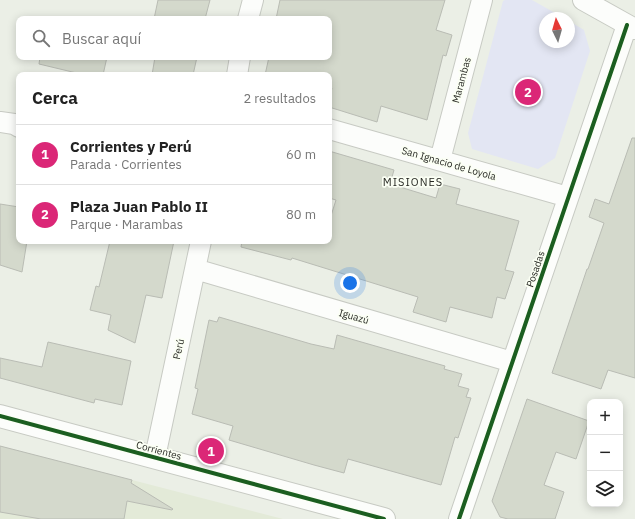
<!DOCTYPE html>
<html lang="es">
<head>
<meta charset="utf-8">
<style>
	:root { --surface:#fff; --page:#f2f2f2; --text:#222; --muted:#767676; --line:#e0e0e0; --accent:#db2777 }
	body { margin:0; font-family:"IBM Plex Sans",sans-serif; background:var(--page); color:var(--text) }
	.controls { position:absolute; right:12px; bottom:12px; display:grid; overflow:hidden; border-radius:8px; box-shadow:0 2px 10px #0003 }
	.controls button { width:36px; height:36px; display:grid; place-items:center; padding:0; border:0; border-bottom:1px solid var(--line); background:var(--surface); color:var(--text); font:20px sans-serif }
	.compass { position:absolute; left:539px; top:12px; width:36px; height:36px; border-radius:50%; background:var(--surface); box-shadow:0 2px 10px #0003; rotate:355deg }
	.you { position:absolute; left:350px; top:283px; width:14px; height:14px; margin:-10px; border:3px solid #fff; border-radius:50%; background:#1a73e8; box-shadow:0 0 0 6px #1a73e833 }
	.badge { display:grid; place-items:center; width:26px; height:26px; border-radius:50%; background:var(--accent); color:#fff; font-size:13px; font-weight:700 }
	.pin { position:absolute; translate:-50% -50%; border:2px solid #fff; box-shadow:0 1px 4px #0006 }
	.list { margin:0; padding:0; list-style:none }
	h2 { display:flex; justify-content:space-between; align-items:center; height:52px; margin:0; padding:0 16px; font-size:17px }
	h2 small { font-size:13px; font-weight:400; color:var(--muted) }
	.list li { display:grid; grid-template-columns:26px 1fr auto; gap:12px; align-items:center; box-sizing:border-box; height:60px; padding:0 16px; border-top:1px solid var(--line) }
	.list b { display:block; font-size:15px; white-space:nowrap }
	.list p { margin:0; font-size:13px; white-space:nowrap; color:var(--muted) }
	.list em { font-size:13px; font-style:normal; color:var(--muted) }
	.icon { flex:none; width:22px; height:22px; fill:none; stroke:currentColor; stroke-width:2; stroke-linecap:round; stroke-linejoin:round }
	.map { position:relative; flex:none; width:635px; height:519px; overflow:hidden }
	.search { position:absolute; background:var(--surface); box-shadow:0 2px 10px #0003; left:16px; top:16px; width:316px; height:44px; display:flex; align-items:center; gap:10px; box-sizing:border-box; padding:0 14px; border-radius:8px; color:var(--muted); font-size:15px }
	.panel { position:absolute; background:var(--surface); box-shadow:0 2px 10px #0003; left:16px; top:72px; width:316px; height:172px; border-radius:8px }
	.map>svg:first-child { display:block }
	.built { fill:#e3ead8 }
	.green { fill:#e3e6f3 }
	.building { fill:#d4d9cc; stroke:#b9bcb4 }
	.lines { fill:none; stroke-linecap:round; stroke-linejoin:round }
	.street-casing { stroke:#c7cac3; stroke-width:22 }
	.secondary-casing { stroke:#c7cac3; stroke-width:24 }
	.street { stroke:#fcfdfb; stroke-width:20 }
	.secondary { stroke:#fcfdfb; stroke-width:22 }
	.cycleway-casing { stroke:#fbfff4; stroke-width:6 }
	.cycleway { stroke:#1b5e20; stroke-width:4 }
	.labels { text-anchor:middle; stroke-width:3.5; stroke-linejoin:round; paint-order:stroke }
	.street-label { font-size:10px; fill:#262822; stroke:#fbfff4 }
	.neighbourhood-label { font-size:11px; letter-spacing:1px; fill:#262822; stroke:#fbfff4 }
</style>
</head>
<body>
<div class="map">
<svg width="635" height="519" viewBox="0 0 635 519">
	<rect width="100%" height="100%" fill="#ebefe6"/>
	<path class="built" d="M0 446 132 480 283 519H0Z"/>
	<path class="green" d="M505 0H532L564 18H545V42H569V21L584 30 590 51 555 158 538 169 472 149 468 133 503 1Z"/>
	<path class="building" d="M158 0H210L205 19H154Z
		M280 0H445L436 30 452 35 446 56 443 55 427 120 381 106 377 122 329 107V100L332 88 329 87V75H265L269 57H329V19H276Z
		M40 57H107L103 75H85L39 64Z
		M155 57H197L193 75H152Z
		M632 138H635V378L608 370 601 389 552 373 587 269H588L604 223 589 217 595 199 609 204Z
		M329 151 394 170 390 184 436 198 440 184 460 189 456 204 519 221 505 270 514 272 505 299 497 297 492 318 450 307 446 322 413 312 418 297 292 258 291 260 241 247 242 241H329V222L336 200 329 198Z
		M0 204 19 207V241H27L22 272 0 265Z
		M110 241H174L162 298 146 295 135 343 108 330 111 315 90 310 96 286 99 287Z
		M219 317 311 344 334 349 337 335 445 366 444 369 462 374 458 386 469 389 466 397 471 398 458 438 455 437 441 485 348 459 344 473 314 465 229 440 233 426 192 414 198 389 195 388 209 320 217 322Z
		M48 342 131 361 122 405 95 399 94 403 0 378V358L42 367Z
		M527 399 589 421 576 459 556 452 544 485 564 492 555 519H508L500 517 492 501Z
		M0 446 132 480 131 483 173 509 172 510 127 501 124 519H41L0 512Z"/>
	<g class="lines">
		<defs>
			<path id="street" d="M583 0 635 29
				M248 19 253 0
				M237 75 240 57
				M0 122 14 124 19 127
				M329 129 568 197
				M440 160 482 0
				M195 269 512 362
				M155 457 201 241
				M459 519 627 25"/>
			<path id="secondary" d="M0 416 384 519"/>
		</defs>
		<use href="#street" class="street-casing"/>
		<use href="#secondary" class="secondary-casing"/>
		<use href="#street" class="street"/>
		<use href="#secondary" class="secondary"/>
		<defs>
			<path id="cycleway" d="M0 416 384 519
				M459 519 627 25"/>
		</defs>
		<use href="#cycleway" class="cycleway-casing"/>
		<use href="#cycleway" class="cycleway"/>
	</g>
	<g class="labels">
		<g class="street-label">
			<text transform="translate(461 80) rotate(-75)" y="4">Marambas</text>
			<text transform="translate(449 163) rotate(16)" y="4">San Ignacio de Loyola</text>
			<text transform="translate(535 269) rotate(-71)" y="4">Posadas</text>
			<text transform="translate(354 316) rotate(16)" y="4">Iguazú</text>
			<text transform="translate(178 349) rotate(-78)" y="4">Perú</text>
			<text transform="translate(159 450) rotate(15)" y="4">Corrientes</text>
		</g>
		<g class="neighbourhood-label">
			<text x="413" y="186">MISIONES</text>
		</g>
	</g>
</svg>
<div class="controls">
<button>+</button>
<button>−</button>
<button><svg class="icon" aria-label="layers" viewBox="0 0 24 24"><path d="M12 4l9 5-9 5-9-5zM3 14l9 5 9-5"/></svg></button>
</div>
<svg class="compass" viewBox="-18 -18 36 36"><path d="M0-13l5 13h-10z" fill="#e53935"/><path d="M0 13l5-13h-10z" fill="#767676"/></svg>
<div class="you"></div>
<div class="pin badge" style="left:211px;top:451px">1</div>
<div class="pin badge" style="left:528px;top:92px">2</div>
<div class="search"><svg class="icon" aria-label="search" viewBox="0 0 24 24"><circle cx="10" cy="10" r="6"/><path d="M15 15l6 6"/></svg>Buscar aquí</div>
<section class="panel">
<h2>Cerca<small>2 resultados</small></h2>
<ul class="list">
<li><span class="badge">1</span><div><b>Corrientes y Perú</b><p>Parada · Corrientes</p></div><em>60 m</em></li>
<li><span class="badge">2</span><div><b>Plaza Juan Pablo II</b><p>Parque · Marambas</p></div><em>80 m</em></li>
</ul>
</section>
</div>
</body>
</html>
